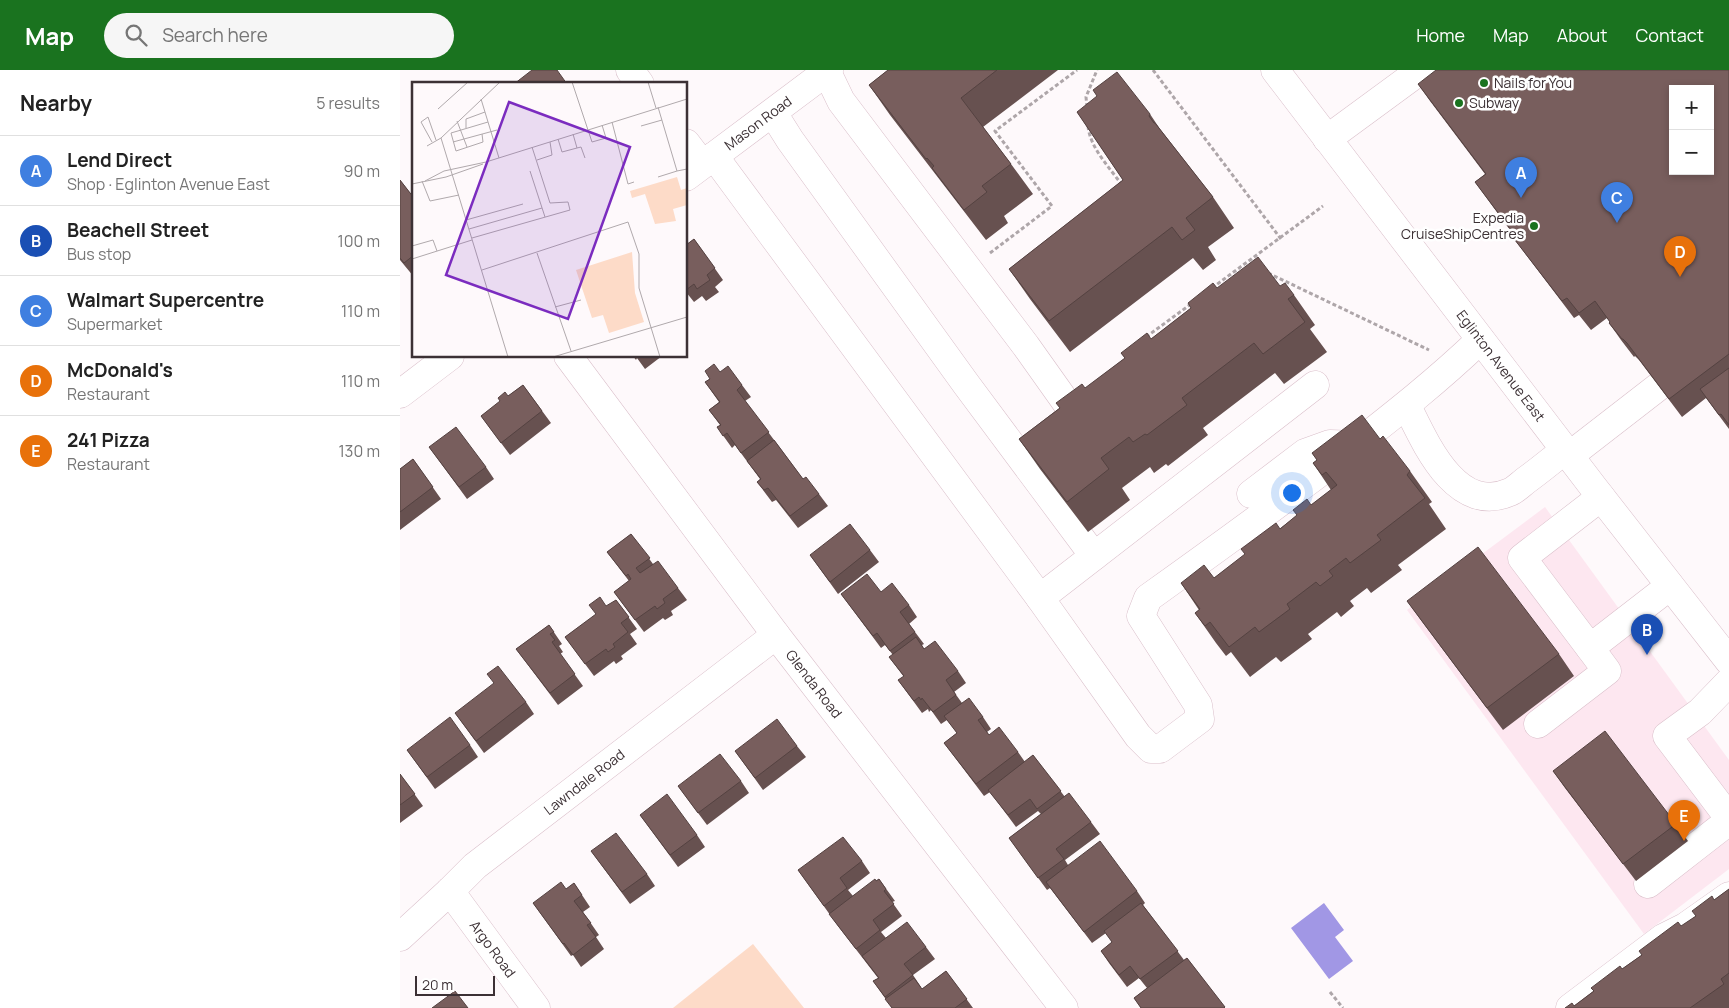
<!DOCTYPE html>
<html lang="en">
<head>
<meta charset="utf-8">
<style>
	:root { --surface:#fff; --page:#f6f6f6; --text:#222; --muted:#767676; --line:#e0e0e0; --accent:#1a731f }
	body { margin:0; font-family:Manrope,sans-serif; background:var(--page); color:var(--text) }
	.controls { position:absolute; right:15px; top:15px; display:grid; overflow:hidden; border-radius:0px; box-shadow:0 2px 8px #0003 }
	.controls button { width:45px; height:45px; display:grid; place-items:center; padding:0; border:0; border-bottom:1px solid var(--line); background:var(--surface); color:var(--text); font:25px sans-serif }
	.scale { position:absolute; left:15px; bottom:12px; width:80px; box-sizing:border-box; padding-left:5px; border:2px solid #3c3135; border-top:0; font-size:14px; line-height:18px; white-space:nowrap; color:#3c3135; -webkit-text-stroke:4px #fff; paint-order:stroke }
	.you { position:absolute; left:891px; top:422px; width:18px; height:18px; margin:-12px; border:4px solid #fff; border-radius:50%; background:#1a73e8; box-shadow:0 0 0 8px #1a73e833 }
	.badge { display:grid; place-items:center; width:32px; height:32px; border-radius:50%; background:var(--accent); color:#fff; font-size:16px; font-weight:700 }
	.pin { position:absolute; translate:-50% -41px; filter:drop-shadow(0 1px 2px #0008) }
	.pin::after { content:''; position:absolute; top:26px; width:18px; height:15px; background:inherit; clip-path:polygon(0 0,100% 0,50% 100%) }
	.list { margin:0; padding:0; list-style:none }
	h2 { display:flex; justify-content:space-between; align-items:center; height:65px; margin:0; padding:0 20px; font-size:21px }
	h2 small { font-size:16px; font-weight:400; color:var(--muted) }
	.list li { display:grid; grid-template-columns:32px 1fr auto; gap:15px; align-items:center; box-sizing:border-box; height:70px; padding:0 20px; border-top:1px solid var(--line) }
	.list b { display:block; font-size:19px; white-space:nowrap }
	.list p { margin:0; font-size:16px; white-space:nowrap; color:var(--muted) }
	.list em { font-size:16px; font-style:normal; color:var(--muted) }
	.icon { flex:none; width:28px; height:28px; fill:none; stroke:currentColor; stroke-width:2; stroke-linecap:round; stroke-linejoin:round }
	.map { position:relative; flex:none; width:1329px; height:938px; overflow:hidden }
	header { display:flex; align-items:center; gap:30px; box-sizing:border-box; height:70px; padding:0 25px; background:var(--accent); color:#fff }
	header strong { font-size:24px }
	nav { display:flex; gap:28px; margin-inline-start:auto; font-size:18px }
	.search { width:350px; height:45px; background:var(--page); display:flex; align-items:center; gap:12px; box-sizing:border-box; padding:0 18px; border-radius:28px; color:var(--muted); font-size:19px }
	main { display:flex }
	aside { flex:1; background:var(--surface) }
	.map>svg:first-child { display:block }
	.built { fill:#fde7f0 }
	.green { fill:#fddbc8 }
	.water { fill:#a197e5 }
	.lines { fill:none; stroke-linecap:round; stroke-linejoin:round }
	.minor-casing { stroke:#dabfca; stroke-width:29 }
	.major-casing { stroke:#dabfca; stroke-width:29 }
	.path { stroke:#aea6a9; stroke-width:3; stroke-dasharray:4 2.5; stroke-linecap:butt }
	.minor { stroke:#fff; stroke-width:28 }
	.major { stroke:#fff; stroke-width:28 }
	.wall { fill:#675150 }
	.building { fill:#785e5d; stroke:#544241; fill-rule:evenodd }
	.poi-dot { fill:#1a731f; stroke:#fff; stroke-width:2 }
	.labels { text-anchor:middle; stroke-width:5; stroke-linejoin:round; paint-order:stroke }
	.poi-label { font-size:14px; fill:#3c3135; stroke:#fff; text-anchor:start }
	.street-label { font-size:14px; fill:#3c3135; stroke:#fff }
	.inset-road { fill:none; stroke:#b0a9ac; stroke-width:1 }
	.view { fill:#7b2cbf; fill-opacity:0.15; stroke:#7b2cbf; stroke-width:2.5 }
	.inset-edge { fill:none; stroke:#3c3135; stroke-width:2.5 }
</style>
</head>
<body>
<header>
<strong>Map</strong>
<div class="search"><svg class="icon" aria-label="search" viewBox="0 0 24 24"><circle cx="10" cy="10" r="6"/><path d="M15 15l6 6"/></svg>Search here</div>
<nav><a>Home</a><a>Map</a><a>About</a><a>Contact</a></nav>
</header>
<main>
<aside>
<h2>Nearby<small>5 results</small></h2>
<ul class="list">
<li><span class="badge" style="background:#3f7fe0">A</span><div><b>Lend Direct</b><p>Shop · Eglinton Avenue East</p></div><em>90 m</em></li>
<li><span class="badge" style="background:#1a4fb4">B</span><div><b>Beachell Street</b><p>Bus stop</p></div><em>100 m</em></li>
<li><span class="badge" style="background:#3f7fe0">C</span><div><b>Walmart Supercentre</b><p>Supermarket</p></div><em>110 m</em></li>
<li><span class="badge" style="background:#e8710a">D</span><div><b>McDonald's</b><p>Restaurant</p></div><em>110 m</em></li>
<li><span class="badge" style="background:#e8710a">E</span><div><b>241 Pizza</b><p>Restaurant</p></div><em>130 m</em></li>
</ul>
</aside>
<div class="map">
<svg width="1329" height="938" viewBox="0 0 1329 938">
	<rect width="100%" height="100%" fill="#fef9fb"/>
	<path class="built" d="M1145 437 1329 690V799L1244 864 1007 540Z"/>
	<path class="green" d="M353 874 404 938H273Z"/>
	<path class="water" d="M924 833 944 860 935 867 953 891 929 909 891 858Z"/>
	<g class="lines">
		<defs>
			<g id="minor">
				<path d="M230 0 240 14"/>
				<path d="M427 2 441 31 626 276 675 345"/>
				<path d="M373 43 390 70 566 314 694 486"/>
				<path d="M927 69 1021 0"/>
				<path d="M286 73 302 94"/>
				<path d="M314 86 640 528 738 666 751 679H760L800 649 798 635 741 546 748 528C811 483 873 438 935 391 986 351 1033 315 1080 270"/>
				<path id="s1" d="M286 107 429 0"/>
				<path id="s2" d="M168 286 376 565 664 938"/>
				<path d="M0 324 50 286"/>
				<path d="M1007 336C1025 372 1056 446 1110 422 1115 420 1120 415 1125 411 1139 401 1152 390 1165 380"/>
				<path d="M1169 386 1258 317"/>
				<path d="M851 424 905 383 930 374 956 375"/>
				<path d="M1201 427 1122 488 1190 578 1270 516"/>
				<path d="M640 528 915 315"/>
				<path d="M1329 612 1300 642 1267 666 1329 748"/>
				<path d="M1138 654 1207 601 1190 578"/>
				<path d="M1248 814 1329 751"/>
				<path id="s3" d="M50 821 136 938"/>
				<path id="s4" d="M0 867 50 821 75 796 376 565"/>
				<path d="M1170 938 1263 868 1285 857 1329 826"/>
			</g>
			<g id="major">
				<path id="s5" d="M875 0 1194 418 1329 591"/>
			</g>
		</defs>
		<use href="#minor" class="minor-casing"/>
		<use href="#major" class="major-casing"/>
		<path class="path" d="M753 0 881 169
			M687 37 686 27 697 0
			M688 56C690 78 710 98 722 115
			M590 183 652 136 595 61 677 0
			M868 203 1029 280
			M812 218 923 136
			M746 267 791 234
			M930 922 943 938"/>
		<use href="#minor" class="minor"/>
		<use href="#major" class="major"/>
	</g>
	<path class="wall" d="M488 0H658L583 57 611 94 633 124 604 146 608 153 586 170 490 45 469 15Z
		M1329 0V359L1306 328 1282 347 1239 290 1235 286 1234 287 1221 270 1209 253 1210 252 1207 248 1191 260 1179 245 1174 248 1121 178 1108 161 1110 160 1075 112 1085 104 1030 31 1018 14Z
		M677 42 750 44 760 59 813 127 834 158 808 177 816 190 803 200 793 188 670 282 630 229 609 199 723 110Z
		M0 110 14 128V207L0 190Z
		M294 169 323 210 315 217 319 222 306 231 302 226 294 232 286 222V175Z
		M880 216 894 225 915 255 910 259 927 282 884 314 875 303 803 358 808 365 768 396 766 394 754 403 750 397 722 418 730 430 688 462 640 399 619 369 725 288 721 283 751 269 817 218Z
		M233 286H262L245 299 237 288 236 290Z
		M320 302 342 315 351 327 345 331 403 409 419 424 428 436 398 458 376 430 372 432 357 412 360 409 335 375 332 378 317 357 320 355 309 340 319 332 305 312Z
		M123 315 151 353 110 385 81 346Z
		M980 369 1010 401 1032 432 1029 434 1046 459 998 495 1002 500 971 523 967 518 950 531 954 536 941 547 937 542 908 564 912 569 881 592 876 587 850 607 831 582 826 586 816 573 795 543 799 540 781 513 814 508 931 420 913 393 917 390 912 383Z
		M29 377 86 397 94 409 67 429Z
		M13 389 41 429 0 460V399Z
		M231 464 253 494 278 518 287 530 271 541 273 545 265 550 263 548 244 562 214 522 229 511 207 482Z
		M470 480 479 492 438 524 410 485Z
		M481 522 509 535 517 547 509 554 524 574 522 575 524 579 558 601 566 613 554 622 562 633 583 647 591 659 587 662 589 665 618 682 625 692 633 685 665 727 691 752 700 764 665 790 668 795 737 821 745 833 743 835 784 890 787 888 825 938H741L734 928 747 918 739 908 727 917 709 893 701 881 712 872 706 863 692 873 650 818 647 820 609 768 641 744 638 741 616 757 590 722 584 726 544 673 557 663 547 650 541 654 531 640 529 642 528 639 522 643 498 610 504 607 489 587 493 585 485 575 481 578 441 524Z
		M216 530 237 559 230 564 237 574 221 586 223 589 216 594 214 591 194 606 165 567Z
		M1007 531 1159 584 1174 606 1103 660 1023 553Z
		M149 555 162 574 159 576 163 582 160 584 183 616 158 635 116 579Z
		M126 632 134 644 84 683 55 643Z
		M70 675 78 687 35 719 7 680Z
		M397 676 406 687 363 720 335 681Z
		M1153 701 1276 754 1288 771 1236 811 1165 718Z
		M0 704 23 736 0 753Z
		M341 711 349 723 307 755 278 716Z
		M240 745 297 765 305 777 278 797Z
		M191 781 247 804 255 816 230 834Z
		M462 791 470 803 448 820 453 826 479 809 495 831 492 832 502 846 481 862 486 868 526 877 535 889 513 905 521 917V918L522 919 546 901 573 938H492L473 911 478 908 438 856 398 800Z
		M174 813 190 837 183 842 199 865 196 867 204 879 181 897 173 885 171 886 133 833 166 819Z
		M1329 819V938H1165L1174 936 1222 899 1296 846 1314 830Z"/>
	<path class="building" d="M132 0H157L167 14H114Z
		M488 0H597L561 28 611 94 582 116 587 122 564 140 532 98 534 96 527 88 526 89 469 15Z
		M1036 0H1329V284L1269 329 1227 273 1223 269H1222L1209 253 1210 252 1195 231 1179 243 1167 228 1162 231 1108 161 1111 160 1075 112 1086 104 1018 14ZM1273 19H1310V101H1273Z
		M717 2 750 44 749 46 754 53H755L813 127 786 148 795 160 782 170 772 157 649 251 609 199 723 110 677 42 697 26 693 20Z
		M0 110 14 128V185L4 193 0 188Z
		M294 169 315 198 307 205 310 210 297 219 294 214 286 220V175Z
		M858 187 880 216 885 213 894 225 888 229 905 252 863 284 854 273 782 328 787 335 747 365 745 364 733 372 729 367 701 388 709 399 667 432 619 369 660 338 656 333 682 314 685 318 725 288 721 283 747 263 751 269 791 238 788 233 813 213 817 218Z
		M314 294 320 302 328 296 342 315 337 320 369 362 341 383 327 363 323 366 317 357 321 355 309 340 320 332 305 312 310 309 305 301Z
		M1329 298V355L1321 344 1319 345 1300 319Z
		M123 315 142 341 101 373 81 346 100 331 98 328 105 322 108 326Z
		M962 345 980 369 983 366 1010 401 1007 405 1025 428 977 465 981 470 950 493 946 488 929 501 933 506 920 516 916 512 887 534 890 539 859 562 855 557 829 577 810 552 805 556 795 543 800 539 781 513 804 495 814 508 845 484 841 479 876 453 880 459 897 445 893 440 907 429 911 435 937 415 926 402 922 405 913 393 917 390 912 383Z
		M56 357 86 397 59 417 29 377Z
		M374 370 403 409 406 407 419 424 390 446 368 418 364 420 357 412 361 409 347 391Z
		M13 389 33 417 0 442V399Z
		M450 454 470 480 430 512 410 485Z
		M231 464 250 488 236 498 240 503 258 491 278 518 263 529 265 533 257 539 255 536 235 550 214 522 231 509 228 504 226 506 207 482Z
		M1078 477 1159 584 1087 638 1007 531Z
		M467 504 481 522 492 513 509 535 500 542 515 562 490 581 477 563 473 566 441 524Z
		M200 527 206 536 216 530 229 547 221 553 228 562 213 574 215 577 208 582 206 579 185 594 165 567 196 544 189 535Z
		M149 555 154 562 150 564 155 570 152 572 175 604 150 623 116 579Z
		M516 567 524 579 535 571 558 601 546 610 556 625 533 642 522 628 521 630 519 627 514 631 498 610 504 606 489 587Z
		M98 596 126 632 76 671 55 643 94 613 87 604Z
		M569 628 583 647 578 650 589 665 599 657 618 682 576 714 544 673 557 663 544 646Z
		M50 647 70 675 27 707 7 680Z
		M377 649 397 676 355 708 335 681Z
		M1205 661 1276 754 1223 794 1153 701Z
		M320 684 341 711 298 743 278 716Z
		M633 685 661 721 637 739 630 729 608 745 588 720Z
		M0 704 15 724 0 735Z
		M669 723 691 752 656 779 664 789 638 808 609 768Z
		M267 724 297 765 270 785 240 745Z
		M216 763 247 804 222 822 191 781Z
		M443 767 462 791 440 808 447 818 424 836 398 800Z
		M700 771 737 821 684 862 646 812Z
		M475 809 476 811 479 809 486 819 484 821 494 834 473 850 480 860 456 879 429 844Z
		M161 812 166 819 174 813 182 825 174 831 191 853 187 855 196 867 173 885 164 873 163 874 133 833Z
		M1329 819V903L1321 909 1324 914 1290 938H1165L1172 933 1174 936 1194 921 1191 918 1220 896 1222 899 1242 885 1239 881 1278 852 1281 856 1296 846 1292 841 1312 826 1314 830Z
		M741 833 778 881 740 909 730 896 719 905 701 881 712 872 704 861Z
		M507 852 526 877 504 894 513 905 485 927 473 911 479 908 462 886Z
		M787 888 825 937 824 938H741L734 928Z
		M546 901 567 929 555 938H492L485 929 514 908 522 919Z
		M55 921 68 938H32Z"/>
	<g class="poi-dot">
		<circle cx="1084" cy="13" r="5"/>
		<circle cx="1059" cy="33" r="5"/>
		<circle cx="1134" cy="156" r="5"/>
	</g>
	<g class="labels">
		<g class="poi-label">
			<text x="1094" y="18">Nails for You</text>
			<text x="1069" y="38">Subway</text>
			<text x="1124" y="153" text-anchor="end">Expedia<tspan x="1124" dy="16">CruiseShipCentres</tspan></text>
		</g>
		<g class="street-label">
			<text dy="5" stroke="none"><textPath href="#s1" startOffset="90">Mason Road</textPath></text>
			<text dy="5" stroke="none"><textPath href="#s5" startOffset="372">Eglinton Avenue East</textPath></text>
			<text dy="5" stroke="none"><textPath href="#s2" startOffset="410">Glenda Road</textPath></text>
			<text dy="5" stroke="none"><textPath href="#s4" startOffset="241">Lawndale Road</textPath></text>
			<text dy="5" stroke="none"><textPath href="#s3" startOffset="72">Argo Road</textPath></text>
		</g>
	</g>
	<g transform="translate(12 12)">
		<rect width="275" height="275" fill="#fef9fb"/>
		<path d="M265 95 269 108 275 106V123L261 127 264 139 243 142 233 112 220 116 218 109ZM220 170 223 211 232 240 197 251 191 233 180 236 164 188Z" fill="#fddbc8"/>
		<path class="inset-road" d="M160 0 180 60 194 56 190 43M236 0 244 26M69 17 87 76M246 25 265 89 275 87M26 27 56 0M45 39 55 65M200 40 216 102 222 100M229 44 250 38M54 46V37L73 30M70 52 71 60 44 69 39 51 76 40M29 56 96 275M146 57 150 70 165 66 161 52M20 60 9 40 16 35 24 58M41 60 85 48M15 64 29 56 88 0M165 66 169 65 173 76M125 78 140 73 138 60M118 89 133 135M246 95 265 89M10 99 18 119 47 113M13 99 32 89 74 80 275 17M0 102 34 95 71 82M54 138 111 122M57 147 130 126M60 156 158 128 156 120 138 121 120 65M0 164 21 158 25 169M125 171 159 269M0 177 60 158M70 188 216 140 227 172V206L248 275M143 225 169 218M141 275 275 235"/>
		<path class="view" d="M97 20 218 65 156 237 34 193Z"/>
		<rect width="275" height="275" class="inset-edge"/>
	</g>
</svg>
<div class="controls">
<button>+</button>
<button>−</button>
</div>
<div class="scale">20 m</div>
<div class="you"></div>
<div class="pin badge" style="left:1121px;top:128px;background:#3f7fe0">A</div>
<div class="pin badge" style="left:1247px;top:585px;background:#1a4fb4">B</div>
<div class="pin badge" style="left:1217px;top:153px;background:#3f7fe0">C</div>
<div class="pin badge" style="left:1280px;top:207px;background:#e8710a">D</div>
<div class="pin badge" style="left:1284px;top:771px;background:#e8710a">E</div>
</div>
</main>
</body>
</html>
